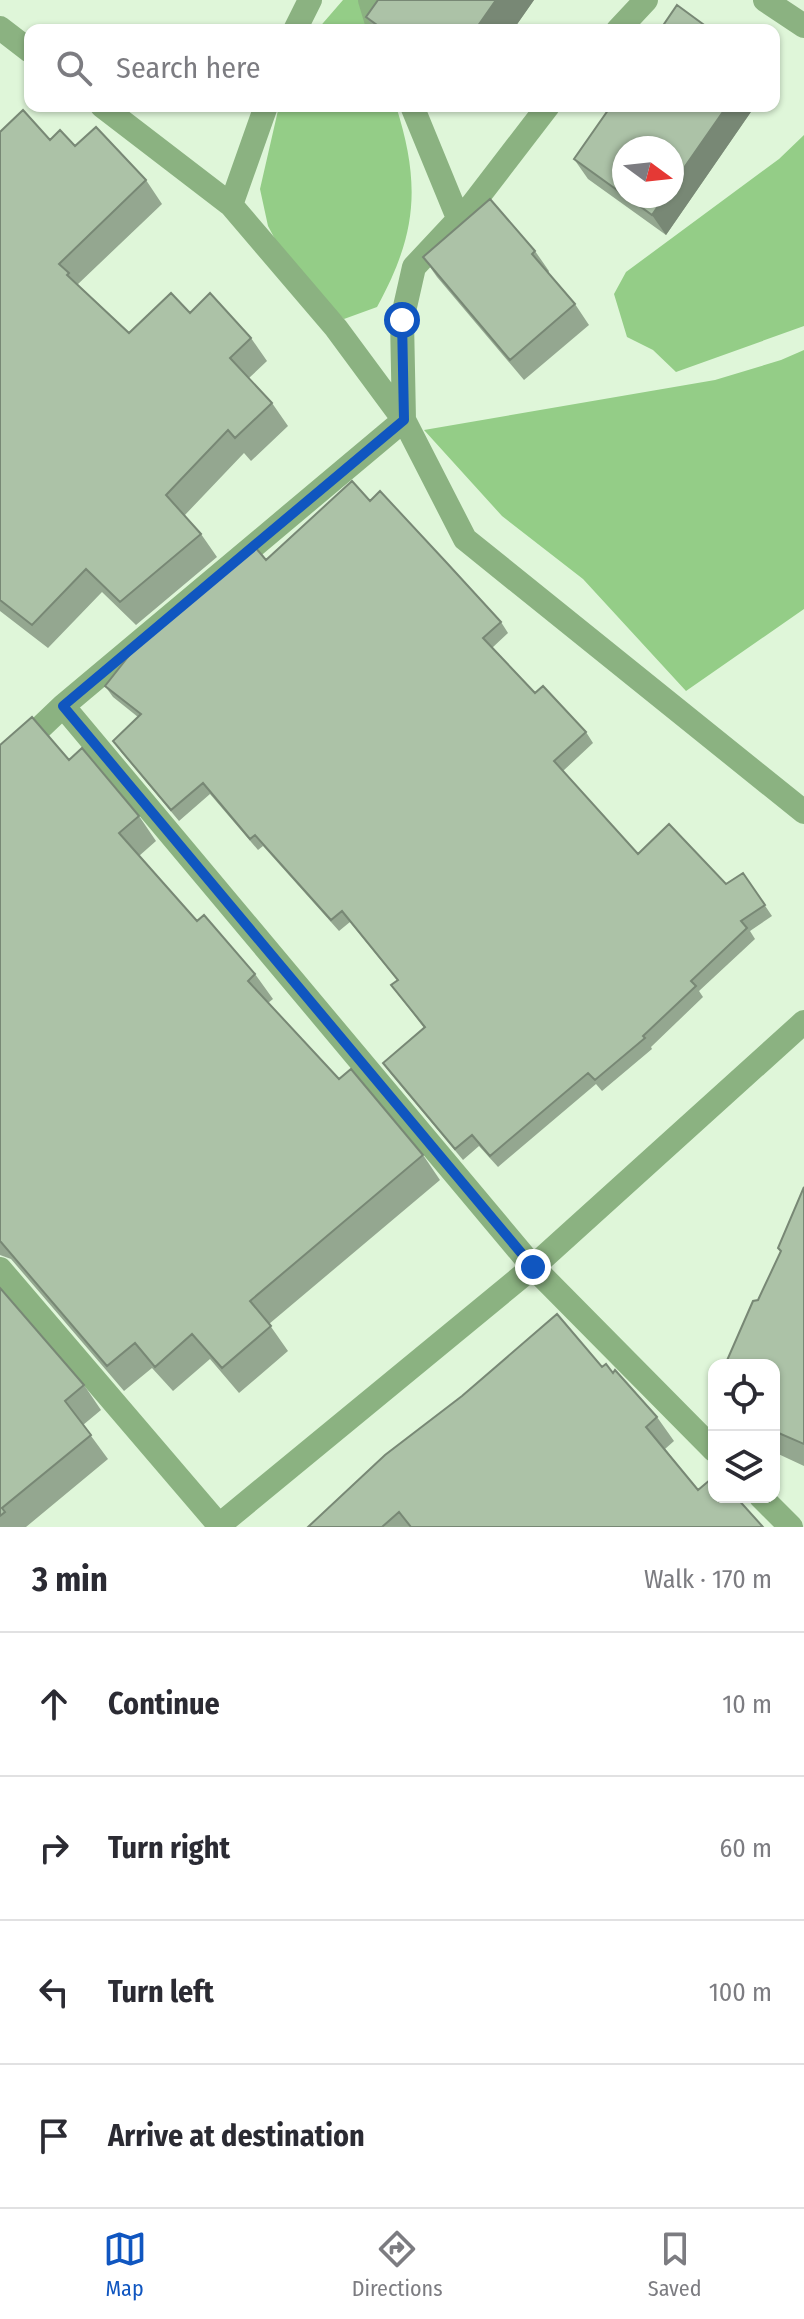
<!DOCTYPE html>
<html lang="en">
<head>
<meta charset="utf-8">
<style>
	:root { --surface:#fff; --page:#f7f7f7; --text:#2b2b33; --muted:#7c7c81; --line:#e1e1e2; --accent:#1056c0 }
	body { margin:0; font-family:"Fira Sans Condensed",sans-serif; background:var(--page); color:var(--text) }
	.controls { position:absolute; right:24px; bottom:24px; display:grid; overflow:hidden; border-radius:16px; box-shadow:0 2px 6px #0004 }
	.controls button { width:72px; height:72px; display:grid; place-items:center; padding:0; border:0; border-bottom:2px solid var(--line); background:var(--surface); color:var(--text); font:40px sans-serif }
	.compass { position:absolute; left:612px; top:136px; width:72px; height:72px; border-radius:50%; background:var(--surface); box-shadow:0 2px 6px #0004; rotate:105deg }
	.stop { position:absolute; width:24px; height:24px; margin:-18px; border:6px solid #1056c0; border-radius:50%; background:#fff }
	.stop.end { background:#1056c0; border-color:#fff; box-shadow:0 2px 8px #0008 }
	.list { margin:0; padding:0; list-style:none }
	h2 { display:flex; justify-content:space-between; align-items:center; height:104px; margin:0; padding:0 32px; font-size:34px }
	h2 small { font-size:26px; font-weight:400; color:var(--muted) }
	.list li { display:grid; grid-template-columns:52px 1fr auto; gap:24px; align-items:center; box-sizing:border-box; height:144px; padding:0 32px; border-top:2px solid var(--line) }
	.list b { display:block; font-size:30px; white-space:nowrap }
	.list em { font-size:26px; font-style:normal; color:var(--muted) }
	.icon { flex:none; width:44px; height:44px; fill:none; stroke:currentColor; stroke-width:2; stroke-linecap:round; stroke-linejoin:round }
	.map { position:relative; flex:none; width:804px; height:1527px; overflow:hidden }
	.search { position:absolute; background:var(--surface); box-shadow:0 2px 6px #0004; left:24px; right:24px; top:24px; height:88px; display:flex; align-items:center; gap:20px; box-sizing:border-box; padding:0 28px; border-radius:16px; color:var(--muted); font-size:30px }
	.sheet { height:680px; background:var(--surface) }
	nav { display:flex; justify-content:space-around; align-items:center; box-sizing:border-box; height:112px; border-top:2px solid var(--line); background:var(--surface); font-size:22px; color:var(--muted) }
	nav a { display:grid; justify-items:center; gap:4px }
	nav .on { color:var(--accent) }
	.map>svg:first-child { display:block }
	.green { fill:#94cd87 }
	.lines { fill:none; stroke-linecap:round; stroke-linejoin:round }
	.minor { stroke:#8bb281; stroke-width:24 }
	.wall { fill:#94a790; fill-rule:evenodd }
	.shaded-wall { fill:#788875 }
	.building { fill:#acc2a7; stroke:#788875; stroke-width:2 }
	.route { stroke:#1056c0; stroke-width:10 }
</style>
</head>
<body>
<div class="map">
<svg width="804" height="1527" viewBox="0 0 804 1527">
	<rect width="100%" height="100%" fill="#dff6d9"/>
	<path class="green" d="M343 0H362L374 30H317Z
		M279 106H396C421 185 417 234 377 307L344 319 292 271 268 226 260 189Z
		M804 135V326L676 372 653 350 627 337 614 294 626 272 779 159Z
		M804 350V609L686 691 583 579 502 516 424 430 715 380 781 360Z"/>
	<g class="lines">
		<path class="minor" d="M370 0 379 30
			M765 0 804 26
			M0 28 30 51
			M295 30 310 0
			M618 30 646 0
			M102 106 231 205 336 328 404 420 465 539 804 812
			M412 106 458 218
			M231 205 266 106
			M404 420 402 320 414 267 472 205 548 106
			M63 706 533 1267 714 1450
			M0 766 63 706 404 420
			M0 1269 219 1525
			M761 1497 791 1527
			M217 1527 533 1267 804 1022"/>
	</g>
	<path class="wall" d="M378 0H534L513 30H375L366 17Z
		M611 106H755L666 235 588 179 574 159ZM624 148H672V196H624Z
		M0 132 50 140 75 146 146 180 162 204 77 285 129 333 190 313 251 338 267 361 249 378 272 403 288 426 251 461 244 453 184 516 201 534 217 557 136 625 102 592 48 648 0 611Z
		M535 251 549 271 548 273 575 304 589 325 524 380 437 277 423 257Z
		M370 501 501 622 508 633 492 648 535 693 586 732 593 743 563 771 638 854 726 884 743 873 772 916 750 931 755 939 699 991 703 997 651 1047 652 1049 602 1091 596 1084 498 1167 479 1146 463 1160 391 1074 383 1063 424 1028 391 985 397 980 350 922 339 931 263 846 258 850 210 794 179 821 121 752 113 741 138 717 113 697 105 686 266 560Z
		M0 745 69 760 139 816 156 841 139 856 197 921 255 974 273 999 268 1003 339 1079 423 1155 440 1180 269 1324 288 1351 239 1393 210 1359 173 1391 152 1368 124 1391 11 1259 0 1255Z
		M804 1187V1466L774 1452V1365L780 1251 778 1248Z
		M0 1288 84 1385 101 1410 83 1425 108 1459 26 1527H0Z
		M602 1367 613 1373 657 1417 674 1441 665 1449 698 1490 714 1497 763 1527H308Z"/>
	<path class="shaded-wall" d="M496 0H534L513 30H475Z
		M727 106H755L666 235 652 215 665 196H672V185Z"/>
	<path class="building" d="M378 0H496L475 30H384L366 17Z
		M677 5 711 30H660Z
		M611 106H727L672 185V148H624V195L574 159Z
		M23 110 50 140 60 130 75 146 96 127 146 180 59 264 69 273 67 275 129 333 171 293 190 313 210 293 251 338 230 358 272 403 235 438 228 430 166 495 201 534 120 602 86 569 32 625 0 600V132Z
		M626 196H665L652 215Z
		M490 199 535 251 532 254 575 304 510 360 423 257Z
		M352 481 370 501 380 491 446 562 501 622 483 638 535 693 543 686 586 732 554 761 638 854 669 824 726 884 743 873 765 905 741 921 747 928 691 981 696 986 643 1036 645 1038 595 1080 588 1073 490 1156 472 1135 455 1149 383 1063 425 1027 391 985 398 980 342 911 331 920 255 835 250 839 203 783 171 810 113 741 141 714 105 686 135 648 255 547 266 560Z
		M32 717 69 760 82 748 139 816 119 833 197 921 204 915 255 974 248 981 339 1079 351 1069 423 1155 250 1301 271 1326 222 1368 192 1334 155 1367 135 1343 107 1366 0 1241V745Z
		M804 1187V1444L774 1431V1365H725L753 1301 758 1300 781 1251 778 1248Z
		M0 1288 84 1385 65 1401 91 1435 2 1508 5 1512 0 1516Z
		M557 1314 602 1367 606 1364 613 1373 615 1370 657 1417 646 1427 698 1490 711 1479 714 1482V1497H727L729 1500V1497H736L763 1527H411L399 1512 382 1527H308L385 1455 462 1396Z"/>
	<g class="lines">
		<path class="route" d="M402 320 404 420 63 706 533 1267"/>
	</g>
</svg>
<div class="controls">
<button><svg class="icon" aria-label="locate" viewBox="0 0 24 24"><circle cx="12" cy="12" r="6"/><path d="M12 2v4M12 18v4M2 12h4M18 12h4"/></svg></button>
<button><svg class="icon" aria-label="layers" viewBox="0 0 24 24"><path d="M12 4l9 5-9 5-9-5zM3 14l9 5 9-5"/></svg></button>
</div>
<svg class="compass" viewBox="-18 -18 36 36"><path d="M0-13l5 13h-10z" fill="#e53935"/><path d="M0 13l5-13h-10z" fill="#7c7c81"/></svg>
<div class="stop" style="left:402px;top:320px"></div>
<div class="stop end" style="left:533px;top:1267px"></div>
<div class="search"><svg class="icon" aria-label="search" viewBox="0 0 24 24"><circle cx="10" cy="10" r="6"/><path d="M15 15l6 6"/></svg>Search here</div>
</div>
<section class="sheet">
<h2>3 min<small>Walk · 170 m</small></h2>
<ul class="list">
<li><svg class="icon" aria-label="ahead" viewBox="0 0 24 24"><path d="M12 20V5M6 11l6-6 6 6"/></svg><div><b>Continue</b></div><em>10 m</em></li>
<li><svg class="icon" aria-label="right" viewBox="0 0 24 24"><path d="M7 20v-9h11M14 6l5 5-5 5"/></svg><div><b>Turn right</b></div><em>60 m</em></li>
<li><svg class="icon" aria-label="left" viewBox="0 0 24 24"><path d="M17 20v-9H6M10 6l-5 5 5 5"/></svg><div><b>Turn left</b></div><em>100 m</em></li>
<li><svg class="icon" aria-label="arrive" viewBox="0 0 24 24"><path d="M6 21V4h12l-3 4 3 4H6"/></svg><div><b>Arrive at destination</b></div></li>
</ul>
</section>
<nav>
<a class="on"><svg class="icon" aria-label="map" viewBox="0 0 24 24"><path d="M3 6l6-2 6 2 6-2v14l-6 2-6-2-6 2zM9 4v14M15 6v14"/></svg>Map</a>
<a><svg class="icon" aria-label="directions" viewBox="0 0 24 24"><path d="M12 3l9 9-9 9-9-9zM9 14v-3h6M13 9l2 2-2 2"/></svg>Directions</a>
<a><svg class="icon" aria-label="saved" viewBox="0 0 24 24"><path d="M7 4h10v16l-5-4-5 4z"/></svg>Saved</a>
</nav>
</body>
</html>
